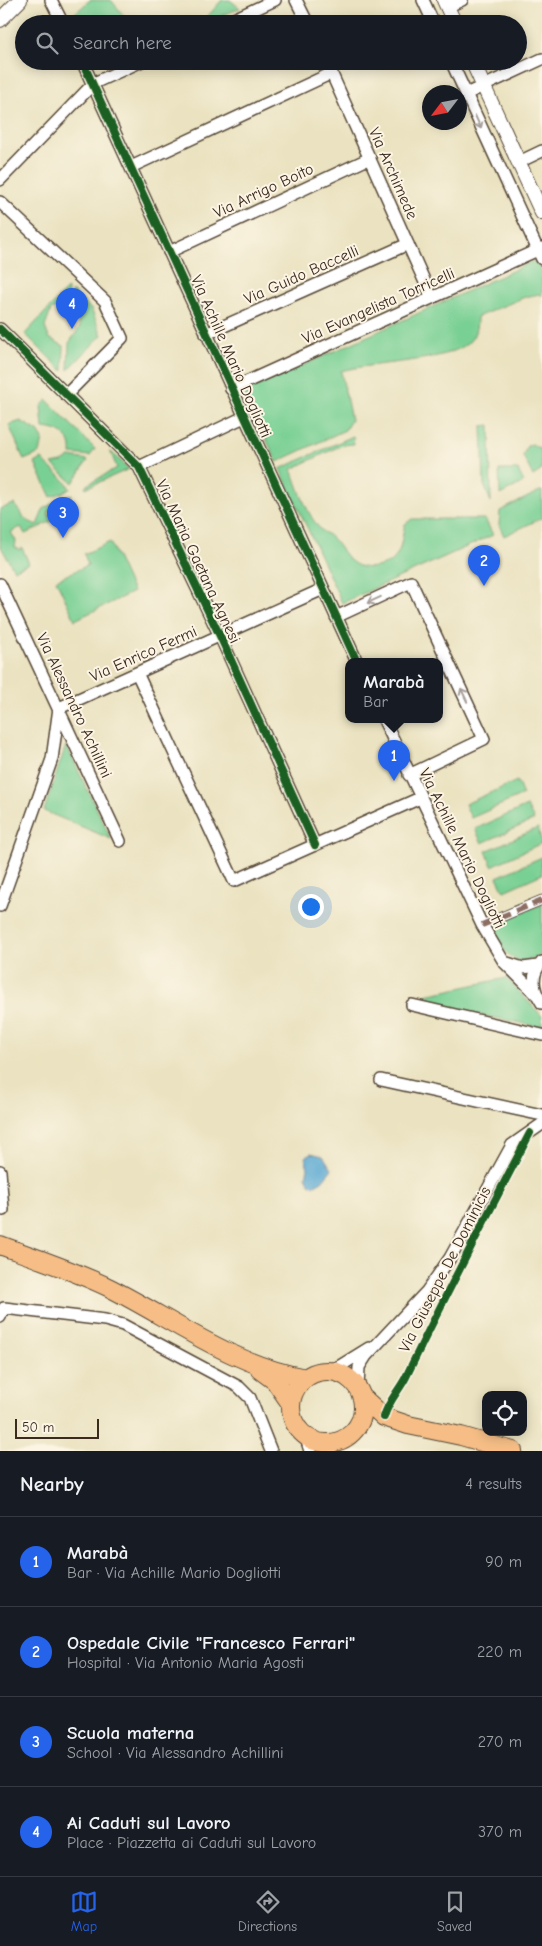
<!DOCTYPE html>
<html lang="en">
<head>
<meta charset="utf-8">
<style>
	:root { --surface:#171b24; --page:#242831; --text:#f1f3f6; --muted:#9ea1a6; --line:#363941; --accent:#2563eb }
	body { margin:0; font-family:"Comic Neue",sans-serif; background:var(--page); color:var(--text) }
	.controls { position:absolute; right:15px; bottom:15px; display:grid; overflow:hidden; border-radius:10px; box-shadow:0 2px 12px #0003 }
	.controls button { width:45px; height:45px; display:grid; place-items:center; padding:0; border:0; border-bottom:1px solid var(--line); background:var(--surface); color:var(--text); font:25px sans-serif }
	.compass { position:absolute; left:422px; top:85px; width:45px; height:45px; border-radius:50%; background:var(--surface); box-shadow:0 2px 12px #0003; rotate:238deg }
	.scale { position:absolute; left:15px; bottom:12px; width:84px; box-sizing:border-box; padding-left:5px; border:2px solid #3b2a1e; border-top:0; font-size:14px; line-height:18px; white-space:nowrap; color:#3b2a1e; -webkit-text-stroke:4px #fcf5e5; paint-order:stroke }
	.you { position:absolute; left:310px; top:906px; width:18px; height:18px; margin:-12px; border:4px solid #fff; border-radius:50%; background:#1a73e8; box-shadow:0 0 0 8px #1a73e833 }
	.badge { display:grid; place-items:center; width:32px; height:32px; border-radius:50%; background:var(--accent); color:#fff; font-size:16px; font-weight:700 }
	.pin { position:absolute; translate:-50% -41px; filter:drop-shadow(0 1px 2px #0008) }
	.pin::after { content:''; position:absolute; top:26px; width:18px; height:15px; background:inherit; clip-path:polygon(0 0,100% 0,50% 100%) }
	.popup { position:absolute; left:345px; top:658px; width:98px; height:65px; box-sizing:border-box; display:grid; place-content:center; border-radius:10px; background:var(--surface); filter:drop-shadow(0 1px 4px #0005); font-size:16px; white-space:nowrap; color:var(--muted) }
	.popup b { font-size:19px; color:var(--text) }
	.popup::after { content:''; position:absolute; left:50%; top:100%; margin-left:-10px; border:10px solid transparent; border-top-color:var(--surface) }
	.list { margin:0; padding:0; list-style:none }
	h2 { display:flex; justify-content:space-between; align-items:center; height:65px; margin:0; padding:0 20px; font-size:21px }
	h2 small { font-size:16px; font-weight:400; color:var(--muted) }
	.list li { display:grid; grid-template-columns:32px 1fr auto; gap:15px; align-items:center; box-sizing:border-box; height:90px; padding:0 20px; border-top:1px solid var(--line) }
	.list b { display:block; font-size:19px; white-space:nowrap }
	.list p { margin:0; font-size:16px; white-space:nowrap; color:var(--muted) }
	.list em { font-size:16px; font-style:normal; color:var(--muted) }
	.icon { flex:none; width:28px; height:28px; fill:none; stroke:currentColor; stroke-width:2; stroke-linecap:round; stroke-linejoin:round }
	.map { position:relative; flex:none; width:542px; height:1451px; overflow:hidden }
	.search { position:absolute; background:var(--surface); box-shadow:0 2px 12px #0003; left:15px; right:15px; top:15px; height:55px; display:flex; align-items:center; gap:12px; box-sizing:border-box; padding:0 18px; border-radius:28px; color:var(--muted); font-size:19px }
	.sheet { height:425px; background:var(--surface) }
	nav { display:flex; justify-content:space-around; align-items:center; box-sizing:border-box; height:70px; border-top:1px solid var(--line); background:var(--surface); font-size:14px; color:var(--muted) }
	nav a { display:grid; justify-items:center; gap:2px }
	nav .on { color:var(--accent) }
	.map>svg:first-child { display:block }
	.green { fill:#79d094; stroke:#5a7d59 }
	.water { fill:#57a7d2; stroke:#496878 }
	.lines { fill:none; stroke-linecap:round; stroke-linejoin:round }
	.pedestrian-casing { stroke:#554636; stroke-width:11 }
	.minor-casing { stroke:#554636; stroke-width:14 }
	.tertiary-casing { stroke:#554636; stroke-width:16 }
	.primary-casing { stroke:#554636; stroke-width:20 }
	.pedestrian { stroke:#fff; stroke-width:9 }
	.minor { stroke:#fff; stroke-width:11 }
	.tertiary { stroke:#fff; stroke-width:14 }
	.primary { stroke:#f6be86; stroke-width:18 }
	.quiet { stroke:#8d6e63; stroke-width:6; stroke-dasharray:12 6; stroke-linecap:butt }
	.cycleway-casing { stroke:#fcf5e5; stroke-width:11 }
	.cycleway { stroke:#1b5e20; stroke-width:8 }
	.oneway { stroke:#a79f9a }
	.labels { text-anchor:middle; stroke-width:4; stroke-linejoin:round; paint-order:stroke }
	.street-label { font-size:16px; fill:#3b2a1e; stroke:#fcf5e5 }
</style>
</head>
<body>
<div class="map">
<svg width="542" height="1451" viewBox="0 0 542 1451">
	<rect width="100%" height="100%" fill="#fcf5e5"/>
	<filter id="ink" filterUnits="userSpaceOnUse"><feTurbulence type="fractalNoise" baseFrequency=".02" numOctaves="2"/><feDisplacementMap in="SourceGraphic" scale="10" xChannelSelector="R" yChannelSelector="G"/><feConvolveMatrix kernelMatrix="1 2 1 2 8 2 1 2 1" color-interpolation-filters="sRGB"/></filter>
	<filter id="wash" filterUnits="userSpaceOnUse"><feTurbulence type="fractalNoise" baseFrequency=".0096" numOctaves="4" result="noise"/><feDisplacementMap in="SourceGraphic" scale="20" xChannelSelector="R" yChannelSelector="G"/><feGaussianBlur stdDeviation="1.12" result="paint"/><feColorMatrix in="noise" values="0 0 0 0 0 0 0 0 0 0 0 0 0 0 0 0 0 1.4 0 .05"/><feComposite in="paint" operator="in"/></filter>
	<g filter="url(#wash)">
		<rect width="100%" height="100%" fill="#eae2c0"/>
		<path class="green" d="M90 0H111L131 24H76L72 16Z
			M222 0H230L240 8 201 24Z
			M536 260 542 272V296L539 294 525 297 477 317C477 326 476 335 469 342 448 363 372 362 341 371L351 420 345 430 277 462 244 392Z
			M68 288 67 304 51 310 45 327 49 338 64 346 63 371 25 334Z
			M72 291 91 309 102 335 68 370 69 343 80 327 77 317 71 308Z
			M47 400 95 449 90 456 71 454C73 436 59 429 43 428L41 406Z
			M21 421 38 431 43 439 40 453 24 460 9 425Z
			M490 425 491 502 484 485 482 426Z
			M353 436 354 444 342 445 292 469C299 489 307 516 322 531 325 534 329 534 332 538 346 553 350 571 376 567 381 566 389 564 393 560 402 552 402 534 405 524L412 519H485L493 535 342 603 280 469Z
			M532 444 542 450V470L533 476 523 456 527 446Z
			M110 451 129 469 86 488 85 486 117 468Z
			M70 457 88 460 73 483 52 464 62 462Z
			M42 459C51 471 64 476 70 489L51 497 35 463Z
			M499 470H518L524 482 500 495Z
			M540 491H542V518L504 536 499 525 500 511Z
			M72 494 68 502 48 512 52 521 25 534 21 527 11 532 16 541 15 547 19 550 22 548 29 563 14 570 0 545V509L14 504 26 520 37 525 44 508Z
			M110 542 133 592 75 620 56 580 88 565 84 554Z
			M66 745 111 839 44 811Z
			M517 781 523 795 471 818 465 804Z
			M527 806 534 820 482 843 475 829Z
			M538 828 542 843 492 866 486 851Z
			M542 857V874L504 891 497 877Z
			M542 904V954C513 973 502 949 490 926Z
			M506 978 542 1016V1027L433 1006 426 995Z"/>
		<path class="water" d="M311 1153 323 1156 332 1169 322 1181 315 1185 310 1184 306 1176 308 1168 305 1157Z"/>
	</g>
	<g filter="url(#ink)">
		<g class="lines">
			<defs>
				<path id="pedestrian" d="M482 925 542 900"/>
				<path id="minor" d="M51 0 63 24
					M296 0 308 24
					M423 0 434 24
					M447 7 462 0
					M223 24 275 0
					M82 61 357 662
					M326 61 432 298
					M451 61 542 259
					M466 94 542 59
					M519 162 542 151
					M131 167 332 73
					M0 180 94 83 142 61
					M0 202 105 301 122 338 67 394
					M169 252 370 158
					M0 329 139 467 220 636 315 845
					M206 334 408 244
					M231 389 542 248
					M139 467 244 417
					M0 584 120 841
					M336 617 411 582 484 739 409 775
					M137 673 234 881 420 798
					M384 720 482 925 504 962 537 995
					M0 906 52 759 59 708 323 589
					M504 962 523 968 538 966
					M542 962C530 975 533 990 542 1003
					M412 1005 542 1035
					M381 1080 542 1115
					M0 1171 3 1210
					M0 1317 4 1308 105 1320 123 1325 239 1387 250 1398 271 1451
					M326 1371 340 1366 369 1348
					M358 1388 359 1367 366 1356 427 1291 450 1258 512 1145 542 1124
					M305 1435 310 1451
					M328 1451 338 1442"/>
				<path id="tertiary" d="M444 0 455 24
					M0 20 20 0
					M472 61 542 213"/>
				<path id="primary" d="M0 1245C36 1258 75 1271 110 1288 173 1320 234 1366 306 1378
					M260 1370 275 1381 291 1404
					M291 1407a36 36 0 1 1 72 0a36 36 0 1 1-72 0Z
					M361 1396 384 1417 408 1425 461 1436 513 1451"/>
			</defs>
			<use href="#pedestrian" class="pedestrian-casing"/>
			<use href="#minor" class="minor-casing"/>
			<use href="#tertiary" class="tertiary-casing"/>
			<use href="#primary" class="primary-casing"/>
			<use href="#pedestrian" class="pedestrian"/>
			<use href="#minor" class="minor"/>
			<use href="#tertiary" class="tertiary"/>
			<use href="#primary" class="primary"/>
			<path class="quiet" d="M482 925 542 900"/>
			<defs>
				<path id="cycleway" d="M82 61 357 662
					M0 329 139 467 220 636 315 845
					M384 1417C388 1401 399 1391 406 1377 445 1295 488 1214 530 1133"/>
			</defs>
			<use href="#cycleway" class="cycleway-casing"/>
			<use href="#cycleway" class="cycleway"/>
		</g>
		<defs><path id="oneway-shaft" d="M-6 0H5M1.5-3L5.5 0L1.5 3" fill="none" stroke-width="1.6" stroke-linecap="round" stroke-linejoin="round" transform="scale(1.25)"/></defs>
		<g class="oneway">
			<use href="#oneway-shaft" transform="translate(478 122) rotate(66)"/>
			<use href="#oneway-shaft" transform="translate(374 600) rotate(155)"/>
			<use href="#oneway-shaft" transform="translate(464 695) rotate(-115)"/>
		</g>
	</g>
	<g class="labels">
		<g class="street-label">
			<text transform="translate(394 173) rotate(66)" y="6">Via Archimede</text>
			<text transform="translate(263 190) rotate(-25)" y="6">Via Arrigo Boito</text>
			<text transform="translate(301 274) rotate(-24)" y="6">Via Guido Baccelli</text>
			<text transform="translate(378 305) rotate(-24)" y="6">Via Evangelista Torricelli</text>
			<text transform="translate(232 356) rotate(66)" y="6">Via Achille Mario Dogliotti</text>
			<text transform="translate(199 561) rotate(65)" y="6">Via Maria Gaetana Agnesi</text>
			<text transform="translate(143 653) rotate(-24)" y="6">Via Enrico Fermi</text>
			<text transform="translate(75 705) rotate(65)" y="6">Via Alessandro Achillini</text>
			<text transform="translate(463 848) rotate(64)" y="6">Via Achille Mario Dogliotti</text>
			<text transform="translate(444 1269) rotate(-63)" y="6">Via Giuseppe De Dominicis</text>
		</g>
	</g>
</svg>
<div class="controls">
<button><svg class="icon" aria-label="locate" viewBox="0 0 24 24"><circle cx="12" cy="12" r="6"/><path d="M12 2v4M12 18v4M2 12h4M18 12h4"/></svg></button>
</div>
<svg class="compass" viewBox="-18 -18 36 36"><path d="M0-13l5 13h-10z" fill="#e53935"/><path d="M0 13l5-13h-10z" fill="#9ea1a6"/></svg>
<div class="scale">50 m</div>
<div class="you"></div>
<div class="pin badge" style="left:394px;top:781px">1</div>
<div class="popup"><b>Marabà</b>Bar</div>
<div class="pin badge" style="left:484px;top:586px">2</div>
<div class="pin badge" style="left:63px;top:538px">3</div>
<div class="pin badge" style="left:72px;top:329px">4</div>
<div class="search"><svg class="icon" aria-label="search" viewBox="0 0 24 24"><circle cx="10" cy="10" r="6"/><path d="M15 15l6 6"/></svg>Search here</div>
</div>
<section class="sheet">
<h2>Nearby<small>4 results</small></h2>
<ul class="list">
<li><span class="badge">1</span><div><b>Marabà</b><p>Bar · Via Achille Mario Dogliotti</p></div><em>90 m</em></li>
<li><span class="badge">2</span><div><b>Ospedale Civile &quot;Francesco Ferrari&quot;</b><p>Hospital · Via Antonio Maria Agosti</p></div><em>220 m</em></li>
<li><span class="badge">3</span><div><b>Scuola materna</b><p>School · Via Alessandro Achillini</p></div><em>270 m</em></li>
<li><span class="badge">4</span><div><b>Ai Caduti sul Lavoro</b><p>Place · Piazzetta ai Caduti sul Lavoro</p></div><em>370 m</em></li>
</ul>
</section>
<nav>
<a class="on"><svg class="icon" aria-label="map" viewBox="0 0 24 24"><path d="M3 6l6-2 6 2 6-2v14l-6 2-6-2-6 2zM9 4v14M15 6v14"/></svg>Map</a>
<a><svg class="icon" aria-label="directions" viewBox="0 0 24 24"><path d="M12 3l9 9-9 9-9-9zM9 14v-3h6M13 9l2 2-2 2"/></svg>Directions</a>
<a><svg class="icon" aria-label="saved" viewBox="0 0 24 24"><path d="M7 4h10v16l-5-4-5 4z"/></svg>Saved</a>
</nav>
</body>
</html>
